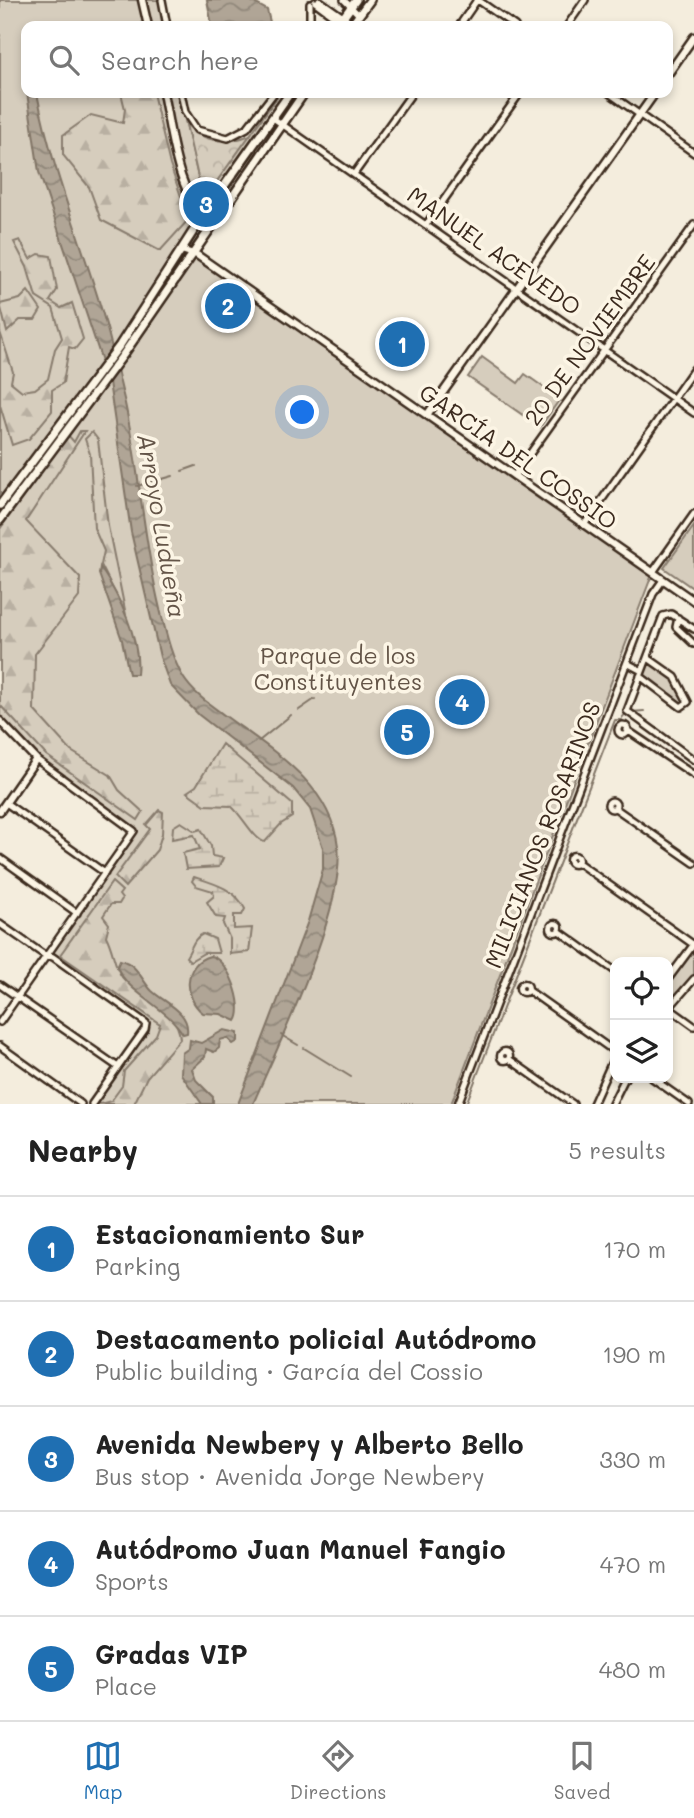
<!DOCTYPE html>
<html lang="en">
<head>
<meta charset="utf-8">
<style>
	:root { --surface:#fff; --page:#f6f6f6; --text:#222; --muted:#767676; --line:#e0e0e0; --accent:#1f6fb2 }
	body { margin:0; font-family:Mali,sans-serif; background:var(--page); color:var(--text) }
	.controls { position:absolute; right:21px; bottom:21px; display:grid; overflow:hidden; border-radius:14px; box-shadow:0 4px 10px #0003 }
	.controls button { width:63px; height:63px; display:grid; place-items:center; padding:0; border:0; border-bottom:2px solid var(--line); background:var(--surface); color:var(--text); font:35px sans-serif }
	.you { position:absolute; left:303px; top:413px; width:24px; height:24px; margin:-18px; border:5px solid #fff; border-radius:50%; background:#1a73e8; box-shadow:0 0 0 10px #1a73e833 }
	.badge { display:grid; place-items:center; width:46px; height:46px; border-radius:50%; background:var(--accent); color:#fff; font-size:23px; font-weight:700 }
	.pin { position:absolute; translate:-50% -50%; border:4px solid #fff; box-shadow:0 2px 7px #0006 }
	.list { margin:0; padding:0; list-style:none }
	h2 { display:flex; justify-content:space-between; align-items:center; height:91px; margin:0; padding:0 28px; font-size:30px }
	h2 small { font-size:23px; font-weight:400; color:var(--muted) }
	.list li { display:grid; grid-template-columns:46px 1fr auto; gap:21px; align-items:center; box-sizing:border-box; height:105px; padding:0 28px; border-top:2px solid var(--line) }
	.list b { display:block; font-size:26px; white-space:nowrap }
	.list p { margin:0; font-size:23px; white-space:nowrap; color:var(--muted) }
	.list em { font-size:23px; font-style:normal; color:var(--muted) }
	.icon { flex:none; width:38px; height:38px; fill:none; stroke:currentColor; stroke-width:2; stroke-linecap:round; stroke-linejoin:round }
	.map { position:relative; flex:none; width:694px; height:1104px; overflow:hidden }
	.search { position:absolute; background:var(--surface); box-shadow:0 4px 10px #0003; left:21px; right:21px; top:21px; height:77px; display:flex; align-items:center; gap:18px; box-sizing:border-box; padding:0 24px; border-radius:14px; color:var(--muted); font-size:26px }
	.sheet { height:616px; background:var(--surface) }
	nav { display:flex; justify-content:space-around; align-items:center; box-sizing:border-box; height:98px; border-top:2px solid var(--line); background:var(--surface); font-size:19px; color:var(--muted) }
	nav a { display:grid; justify-items:center; gap:4px }
	nav .on { color:var(--accent) }
	.map>svg:first-child { display:block }
	.grass { fill:#d6cdbd; stroke:#887c6e; stroke-width:2 }
	.forest { fill:url(#forest-firs); stroke:#887c6e; stroke-width:2 }
	.wetland { fill:url(#wetland-marsh); stroke:#887c6e; stroke-width:2 }
	.park { fill:url(#park-crowns); stroke:#887c6e; stroke-width:2 }
	.water { fill:url(#water-waves); stroke:#817466; stroke-width:2 }
	.lines { fill:none; stroke-linecap:round; stroke-linejoin:round }
	.stream { stroke:#817466; stroke-width:2 }
	.minor-casing { stroke:#3b2a1e; stroke-width:10 }
	.tertiary-casing { stroke:#3b2a1e; stroke-width:11 }
	.secondary-casing { stroke:#3b2a1e; stroke-width:12 }
	.minor { stroke:#fcf5e5; stroke-width:5 }
	.tertiary { stroke:#fcf5e5; stroke-width:6 }
	.secondary { stroke:#fcf5e5; stroke-width:7 }
	.labels { text-anchor:middle; stroke-width:7; stroke-linejoin:round; paint-order:stroke }
	.street-label { font-size:23px; fill:#3b2a1e; stroke:#fcf5e5 }
	.park-label { font-size:23px; fill:#625346; stroke:#fcf5e5 }
	.water-label { font-size:24px; font-style:italic; fill:#645548; stroke:#fcf5e5 }
</style>
</head>
<body>
<div class="map">
<svg width="694" height="1104" viewBox="0 0 694 1104">
	<defs>
		<pattern id="forest-firs" width="22" height="20" patternUnits="userSpaceOnUse" patternTransform="scale(1.75)"><rect width="22" height="20" fill="#d6cdbd"/><path d="M5 1l3.5 6h-7zM16 11l3.5 6h-7z" fill="#b9b0a2"/></pattern>
		<pattern id="wetland-marsh" width="20" height="14" patternUnits="userSpaceOnUse" patternTransform="scale(1.75)"><rect width="20" height="14" fill="#d6cdbd"/><path d="M1 5h8M5 5V1M11 12h8M15 12V8" fill="none" stroke="#b9b0a2"/></pattern>
		<pattern id="park-crowns" width="20" height="18" patternUnits="userSpaceOnUse" patternTransform="scale(1.75)"><rect width="20" height="18" fill="#d6cdbd"/><path d="M2 6a3 3 0 1 1 6 0M12 15a3 3 0 1 1 6 0" fill="none" stroke="#b9b0a2"/></pattern>
		<pattern id="water-waves" width="16" height="10" patternUnits="userSpaceOnUse" patternTransform="scale(1.75)"><rect width="16" height="10" fill="#b0a596"/><path d="M0 5q4-4 8 0t8 0" fill="none" stroke="#90877a"/></pattern>
	</defs>
	<rect width="100%" height="100%" fill="#f4eddd"/>
	<filter id="ink" filterUnits="userSpaceOnUse"><feTurbulence type="fractalNoise" baseFrequency=".0143" numOctaves="2"/><feDisplacementMap in="SourceGraphic" scale="14" xChannelSelector="R" yChannelSelector="G"/><feConvolveMatrix kernelMatrix="1 2 1 2 8 2 1 2 1" color-interpolation-filters="sRGB"/></filter>
	<g filter="url(#ink)">
		<path class="grass" d="M0 0H159L164 26H26V93H179L200 186 212 188 280 93H290L203 216 208 221 192 248 186 252 197 255 653 572 451 1104H92L146 1025 47 955 134 831 36 759 0 721Z
			M269 128 274 131 217 212 213 213Z
			M482 357 518 383 525 374 560 399 540 427 468 377Z
			M694 526V589L664 568Z
			M648 663 672 676 686 702 680 705 643 676Z
			M694 949V976L668 1005V982Z"/>
		<path class="forest" d="M121 93H153L170 165 189 219 160 251 101 220 89 187 63 155V135L91 115 123 123 125 109Z
			M20 240 30 259 39 254 51 256 57 290 50 301 61 308 72 303 83 339 75 349 69 347 63 383 52 390V411L29 439 12 445 0 405V332L13 372 11 382 22 391 35 389 48 379 55 349 62 338 53 308 36 297 27 267 14 242Z
			M28 291 41 310 35 320H20L7 332 0 304 20 299Z
			M80 431H85L26 521 80 578 79 597 35 654 34 710 71 751 110 775 119 790 143 812 138 820 46 755 0 705V529L68 435 74 442Z
			M92 432 98 440 108 526 126 615 101 565 104 551 94 528 90 454 85 439Z
			M159 810 163 812 162 834 157 850 125 887 115 877 150 829 146 825Z
			M112 882 122 891 119 895 122 899 119 904H111L103 916 109 924 106 936C113 949 114 966 122 977 140 999 179 1008 180 1039L147 1077 134 1104H100L111 1101 122 1086 124 1071 156 1035 160 1024 60 955Z"/>
		<path class="wetland" d="M222 744 292 804V817L281 824 265 842C254 840 242 815 231 806L205 805 187 792 196 786Z
			M181 822 195 831 201 829 211 846 212 856 223 858 219 867 186 869 183 853 200 849 194 835 172 839 173 827Z
			M194 877C213 883 236 889 245 909L242 915H234V929L252 928 249 952 230 954V939L223 924 225 918 216 917 207 902 214 896 213 891 196 886 192 881Z
			M203 934 215 939 219 953H204L190 961 186 957C193 947 192 939 203 934Z"/>
		<path class="park" d="M186 124C205 143 226 145 250 135L212 188 200 186Z"/>
		<path class="water" d="M207 0H249L267 10 271 26H212Z
			M27 93H37C52 171 82 242 104 318 112 344 117 372 124 399 140 469 143 540 160 609 166 633 171 656 183 677 193 693 209 704 224 715 270 749 330 783 338 846 346 908 279 1043 253 1104H238L308 921 323 869V848L310 809 293 788 199 715 170 685 160 657 131 532 109 382 39 172Z
			M100 567C119 596 141 639 137 674H129L122 640 99 574Z
			M210 956C228 958 246 1006 236 1021L221 1014 203 1013C183 998 183 963 210 956Z
			M120 960C138 964 141 980 152 991 165 1003 190 1012 187 1033L183 1034C166 1006 128 994 117 967Z
			M224 1030 238 1033V1041L233 1044 227 1038 220 1040 219 1048 214 1052 206 1049 205 1057 192 1069 196 1080 213 1097V1104H202L181 1074 182 1053 189 1048 190 1040 201 1043Z"/>
		<g class="lines">
			<path class="stream" d="M182 471 196 466
				M137 486 173 476
				M299 710 315 699
				M631 712 644 711
				M622 718 626 713
				M259 741 291 715
				M281 1035 298 1045
				M304 1048 351 1077
				M466 1104 615 720H622"/>
			<defs>
				<path id="minor" d="M162 0 167 26
					M319 0 353 24
					M344 0 359 15
					M478 0 515 26
					M315 2 347 26
					M310 26V4
					M459 26 477 0
					M567 26 585 0
					M181 93 185 112 197 130 228 138 247 128 274 93
					M609 93 694 153
					M273 118 694 413
					M354 174 412 93
					M426 225 520 93
					M514 476 694 225
					M584 525 694 369
					M653 572 694 514
					M678 618 676 627 694 644
					M694 629 671 614 663 616 627 711 694 760
					M627 663 642 671
					M640 676 681 707 688 702 675 677 648 658
					M618 730a5 5 0 1 1 10 0a5 5 0 1 1-10 0Z
					M627 730 694 775
					M608 805a4 4 0 1 1 8 0a4 4 0 1 1-8 0Z
					M6 803 105 873
					M615 808 694 863
					M569.5 860a4.5 4.5 0 1 1 9 0a4.5 4.5 0 1 1-9 0Z
					M0 858 77 913
					M577 862 694 945
					M550.5 928a4.5 4.5 0 1 1 9 0a4.5 4.5 0 1 1-9 0Z
					M0 924 43 954 53 957 146 1023 145 1029 92 1104
					M559 931 615 971
					M668 979 694 944
					M519.5 988a4.5 4.5 0 1 1 9 0a4.5 4.5 0 1 1-9 0Z
					M0 985 118 1067
					M528 990 615 1052
					M669 1008 694 1026
					M668 1009 694 979
					M0 1022 134 831 36 759
					M0 1046 81 1104
					M500.5 1056a4.5 4.5 0 1 1 9 0a4.5 4.5 0 1 1-9 0Z
					M509 1059 573 1104
					M652 1078 689 1104
					M458 1104 653 594 663 580
					M593 1104 615 1055
					M612 1104 625 1078"/>
				<path id="tertiary" d="M142 0 148 26
					M668 74 694 37
					M163 93C172 135 176 196 212 224
					M181 250 197 255 694 601
					M427 415 655 93
					M0 721 36 759 0 811"/>
				<path id="secondary" d="M337 26 356 0
					M351 26 370 0
					M0 505 120 345 203 216 290 93
					M0 520 123 355 304 93"/>
			</defs>
			<use href="#minor" class="minor-casing"/>
			<use href="#tertiary" class="tertiary-casing"/>
			<use href="#secondary" class="secondary-casing"/>
			<use href="#minor" class="minor"/>
			<use href="#tertiary" class="tertiary"/>
			<use href="#secondary" class="secondary"/>
		</g>
	</g>
	<g class="labels">
		<g class="street-label">
			<text transform="translate(494 251) rotate(35)" y="8">MANUEL ACEVEDO</text>
			<text transform="translate(590 340) rotate(-54)" y="8">20 DE NOVIEMBRE</text>
			<text transform="translate(518 457) rotate(35)" y="8">GARCÍA DEL COSSIO</text>
			<text transform="translate(543 835) rotate(-69)" y="8">MILICIANOS ROSARINOS</text>
		</g>
		<g class="park-label">
			<text x="338" y="664">Parque de los<tspan x="338" dy="26">Constituyentes</tspan></text>
		</g>
		<g class="water-label">
			<text transform="translate(161 526) rotate(80)" y="8">Arroyo Ludueña</text>
		</g>
	</g>
</svg>
<div class="controls">
<button><svg class="icon" aria-label="locate" viewBox="0 0 24 24"><circle cx="12" cy="12" r="6"/><path d="M12 2v4M12 18v4M2 12h4M18 12h4"/></svg></button>
<button><svg class="icon" aria-label="layers" viewBox="0 0 24 24"><path d="M12 4l9 5-9 5-9-5zM3 14l9 5 9-5"/></svg></button>
</div>
<div class="you"></div>
<div class="pin badge" style="left:402px;top:344px">1</div>
<div class="pin badge" style="left:228px;top:306px">2</div>
<div class="pin badge" style="left:206px;top:204px">3</div>
<div class="pin badge" style="left:462px;top:702px">4</div>
<div class="pin badge" style="left:407px;top:732px">5</div>
<div class="search"><svg class="icon" aria-label="search" viewBox="0 0 24 24"><circle cx="10" cy="10" r="6"/><path d="M15 15l6 6"/></svg>Search here</div>
</div>
<section class="sheet">
<h2>Nearby<small>5 results</small></h2>
<ul class="list">
<li><span class="badge">1</span><div><b>Estacionamiento Sur</b><p>Parking</p></div><em>170 m</em></li>
<li><span class="badge">2</span><div><b>Destacamento policial Autódromo</b><p>Public building · García del Cossio</p></div><em>190 m</em></li>
<li><span class="badge">3</span><div><b>Avenida Newbery y Alberto Bello</b><p>Bus stop · Avenida Jorge Newbery</p></div><em>330 m</em></li>
<li><span class="badge">4</span><div><b>Autódromo Juan Manuel Fangio</b><p>Sports</p></div><em>470 m</em></li>
<li><span class="badge">5</span><div><b>Gradas VIP</b><p>Place</p></div><em>480 m</em></li>
</ul>
</section>
<nav>
<a class="on"><svg class="icon" aria-label="map" viewBox="0 0 24 24"><path d="M3 6l6-2 6 2 6-2v14l-6 2-6-2-6 2zM9 4v14M15 6v14"/></svg>Map</a>
<a><svg class="icon" aria-label="directions" viewBox="0 0 24 24"><path d="M12 3l9 9-9 9-9-9zM9 14v-3h6M13 9l2 2-2 2"/></svg>Directions</a>
<a><svg class="icon" aria-label="saved" viewBox="0 0 24 24"><path d="M7 4h10v16l-5-4-5 4z"/></svg>Saved</a>
</nav>
</body>
</html>
